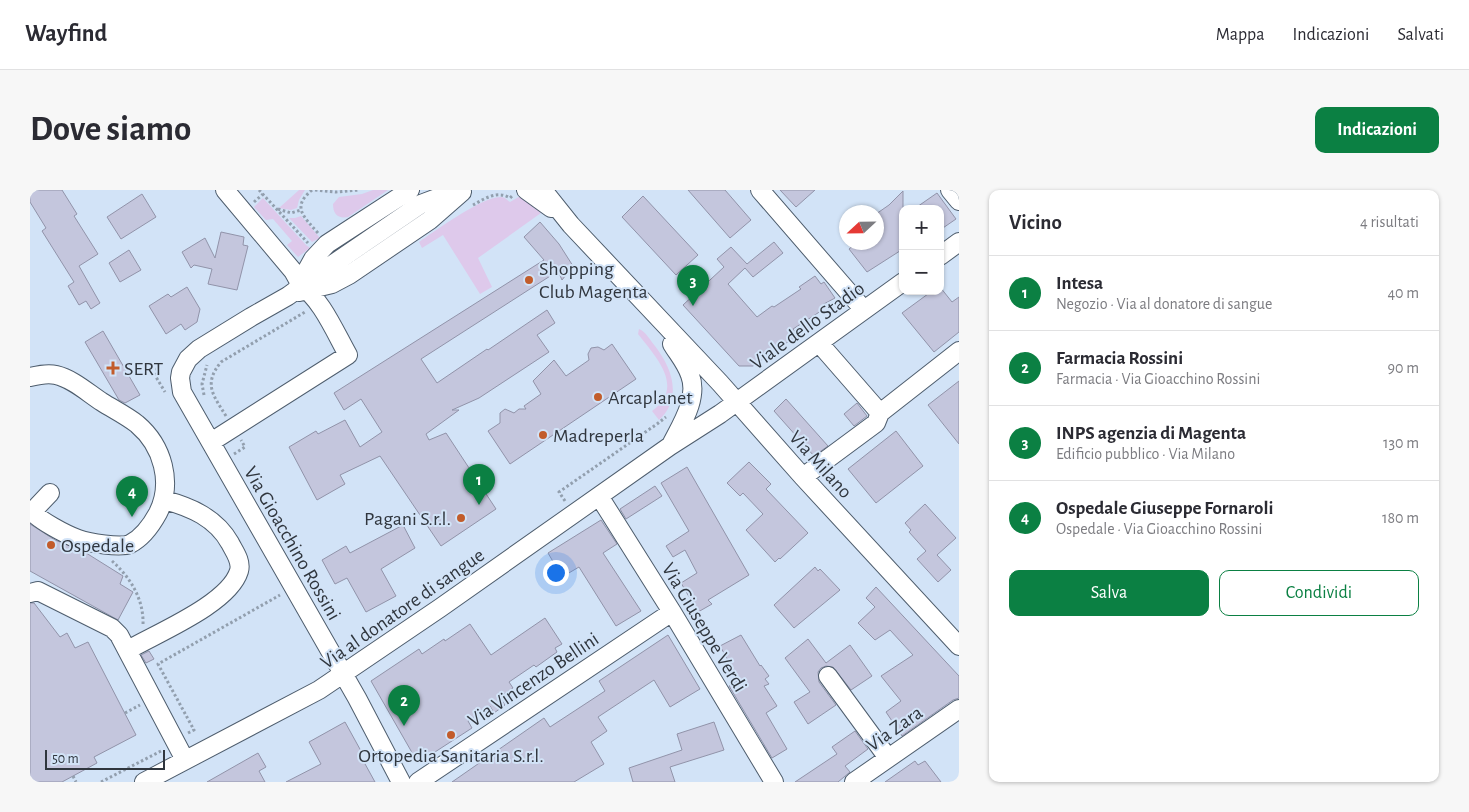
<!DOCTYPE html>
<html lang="it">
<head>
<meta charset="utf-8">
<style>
	:root { --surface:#fff; --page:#f7f7f7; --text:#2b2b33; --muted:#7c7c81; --line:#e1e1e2; --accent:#0b8043 }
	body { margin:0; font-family:"Alegreya Sans",sans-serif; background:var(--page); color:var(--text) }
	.controls { position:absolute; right:15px; top:15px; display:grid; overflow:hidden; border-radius:10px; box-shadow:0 1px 4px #0004 }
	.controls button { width:45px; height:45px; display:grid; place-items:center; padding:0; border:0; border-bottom:1px solid var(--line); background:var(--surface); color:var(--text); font:25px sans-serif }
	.compass { position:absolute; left:809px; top:15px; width:45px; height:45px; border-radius:50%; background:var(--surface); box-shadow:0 1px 4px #0004; rotate:248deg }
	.scale { position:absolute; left:15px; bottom:12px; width:120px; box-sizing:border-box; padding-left:5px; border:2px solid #30363e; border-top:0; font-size:14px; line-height:18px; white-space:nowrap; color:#30363e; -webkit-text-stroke:4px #d2e3f7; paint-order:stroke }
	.you { position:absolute; left:525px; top:382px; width:18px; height:18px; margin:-12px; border:4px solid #fff; border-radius:50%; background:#1a73e8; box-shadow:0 0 0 8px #1a73e833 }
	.badge { display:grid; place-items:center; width:32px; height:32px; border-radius:50%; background:var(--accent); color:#fff; font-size:16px; font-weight:700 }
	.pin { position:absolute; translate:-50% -41px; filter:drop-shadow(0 1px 2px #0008) }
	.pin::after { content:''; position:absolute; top:26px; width:18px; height:15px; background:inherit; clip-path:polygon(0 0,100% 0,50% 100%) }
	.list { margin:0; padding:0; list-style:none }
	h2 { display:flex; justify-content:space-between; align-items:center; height:65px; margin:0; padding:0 20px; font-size:21px }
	h2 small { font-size:16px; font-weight:400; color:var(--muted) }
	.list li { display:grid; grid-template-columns:32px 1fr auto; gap:15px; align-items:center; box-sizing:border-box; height:75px; padding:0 20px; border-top:1px solid var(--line) }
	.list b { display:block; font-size:19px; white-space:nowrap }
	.list p { margin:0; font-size:16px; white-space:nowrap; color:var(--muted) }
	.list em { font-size:16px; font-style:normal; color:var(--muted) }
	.actions { display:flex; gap:10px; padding:15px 20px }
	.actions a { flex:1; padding:11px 0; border:1px solid var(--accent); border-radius:10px; text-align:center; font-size:18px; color:var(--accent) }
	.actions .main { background:var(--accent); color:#fff }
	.map { position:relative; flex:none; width:929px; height:592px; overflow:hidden; border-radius:10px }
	header { display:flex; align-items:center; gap:30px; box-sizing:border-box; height:70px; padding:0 25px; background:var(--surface); border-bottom:1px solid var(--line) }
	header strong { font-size:24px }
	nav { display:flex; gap:28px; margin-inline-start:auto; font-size:18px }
	.intro { display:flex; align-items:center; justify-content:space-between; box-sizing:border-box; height:120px; padding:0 30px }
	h1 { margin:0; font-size:35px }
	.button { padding:12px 22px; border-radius:10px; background:var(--accent); color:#fff; font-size:18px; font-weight:700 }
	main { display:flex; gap:30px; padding:0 30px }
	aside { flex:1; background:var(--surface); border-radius:10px; box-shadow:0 1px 4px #0004 }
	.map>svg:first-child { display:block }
	.green { fill:#dec9eb }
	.building { fill:#c4c6dd; stroke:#9193a9 }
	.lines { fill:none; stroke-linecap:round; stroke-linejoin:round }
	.minor-casing { stroke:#4e5d6d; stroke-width:20 }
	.path { stroke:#929fae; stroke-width:3; stroke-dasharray:2.5 2.5; stroke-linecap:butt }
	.minor { stroke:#fff; stroke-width:18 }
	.poi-dot { fill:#c25c2b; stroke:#d2e3f7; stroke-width:2 }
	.labels { text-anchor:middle; stroke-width:4; stroke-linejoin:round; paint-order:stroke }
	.poi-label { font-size:20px; fill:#30363e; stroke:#d2e3f7; text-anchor:start }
	.street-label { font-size:20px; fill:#30363e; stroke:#d2e3f7 }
</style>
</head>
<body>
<header>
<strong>Wayfind</strong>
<nav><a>Mappa</a><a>Indicazioni</a><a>Salvati</a></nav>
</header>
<div class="intro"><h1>Dove siamo</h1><a class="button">Indicazioni</a></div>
<main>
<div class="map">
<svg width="929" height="592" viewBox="0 0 929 592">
	<rect width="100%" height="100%" fill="#d2e3f7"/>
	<path class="green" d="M269 0H275L269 10 267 18 261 20 249 18Z
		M343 0H358L318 27C308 29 303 24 303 14L309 7 332 4Z
		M492 5 511 23 448 68 462 97 450 104 413 45 392 58 389 52C405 41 453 6 471 7 475 7 477 10 480 12Z
		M233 8 276 55 280 58 268 67 257 55 262 51 243 29 236 30 224 17Z
		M271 26 290 48 282 52 259 28H265Z
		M609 139C616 142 620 150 625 156 642 178 653 208 629 230L622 221C656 197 625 166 608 144Z"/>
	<path class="building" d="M0 0H32L47 24 44 26 68 64 49 76 70 113 61 119 56 111 49 115 38 96 44 92 12 41 16 38 0 12Z
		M658 0H695L721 30 700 48Z
		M750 0H785L766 17Z
		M873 1V59L837 82 819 59 828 52H846V24L859 15Z
		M907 3 926 29 910 40V19H884Z
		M112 4 126 27 91 49 77 27Z
		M613 6 668 65 646 85 592 27Z
		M510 32 529 54 543 76 532 90 528 81 391 169 407 193 457 159 458 160 517 120 525 133 507 145 519 162 449 208 422 220H429L396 244 399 250 416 243 466 319 411 356 350 266 310 285 315 294 287 310 259 257 286 241 288 244 315 230 330 257 352 242 331 209 314 220 304 203 514 70 494 47Z
		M191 42 214 47 213 55 218 56 207 100 178 94 182 79 164 75 161 78 152 62 175 48 185 68Z
		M744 52 753 63 723 87 715 78 698 94 727 127 742 116 744 117 771 99 769 97 785 86 791 94 794 92 805 108 792 115 794 119 763 139 768 145 723 176H709L653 115 694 77 687 69 701 57 717 74Z
		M99 60 111 80 90 92 79 73Z
		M157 97 170 119 167 132 155 140 151 134 136 144 119 116 138 104 141 107Z
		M910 97 922 112 929 107V142L904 162 872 123 902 101H910Z
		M73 141 110 205 95 213 89 210 55 152Z
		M582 154 606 189 480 274 458 241 470 233V223L475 219 484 223 489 219H496L494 216 511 204 503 191 524 170 536 186 559 170 558 164 561 158 568 157 574 160Z
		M929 191V254L898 215Z
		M756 209 798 256 784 266 744 221Z
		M827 213 837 226 824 236 814 224Z
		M866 241 893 276 846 313 818 279Z
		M719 272 741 294 736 299 778 343 750 369 749 368 745 372 716 340 733 324 713 303 710 306 697 293Z
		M657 277 719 385 678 410 682 414 668 422 651 393 667 383 655 360 643 367 636 356 659 341 631 293Z
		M625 296 632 306 596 329 590 319Z
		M895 314 926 348 907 365 921 380 908 392 887 369 896 361 879 342 881 340 875 333Z
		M571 330 587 354 573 363 611 421 586 436 549 377 532 387 518 363Z
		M0 334 25 350 53 361 93 386 90 394 103 402 88 430 0 381Z
		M373 335 385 358 351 379 366 406 336 422 317 388 305 394 292 370 316 356 320 363Z
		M785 377 788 381 790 379 810 400 764 438 744 415Z
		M846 397 929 486V508L923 510 872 546 856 522 871 511 851 486 883 465 860 440 845 450 828 433 845 417 836 408Z
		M0 413H4L30 447 37 443 45 458 58 452 106 545 64 567 67 573 32 592H0Z
		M515 428 532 454 525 458 527 462 506 477 504 475 479 492 483 498 470 507 475 515 464 523 460 516 438 531 442 538 388 573 341 491 389 459 392 464 414 449 415 451 440 434 461 465Z
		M638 445 670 499 640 517 624 490 568 527 577 541 561 552 574 574 544 592H422L514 528 520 537 575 501 569 491Z
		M711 445 730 476 731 475 739 486 735 489 739 494 734 496 747 516 736 523 757 559 742 568 699 496 709 490 690 456Z
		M778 449 796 473 820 455 842 486 821 500 803 477 796 476 791 478 788 482 789 492 806 515 778 534 764 512 780 502 755 468Z
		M119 461 124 469 116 473 111 465Z
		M315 532 331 561 329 563 345 592H256L291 574 279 552Z
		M684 532 694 560 640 577 645 592H603L599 578 652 560 647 544Z
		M825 541 838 559 815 576 820 582 808 592H765L807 564 802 557Z
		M228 563 236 577 229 581 235 592H177Z
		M885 571 888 575 895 571 911 592H855Z"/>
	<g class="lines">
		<defs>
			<path id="minor" d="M195 0 263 81 268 90 269 94
				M496 0 521 18
				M513 0 541 35 690 193 773 287 929 456
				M730 0 834 120
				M920 0 929 11
				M910 66 929 52
				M268 96 283 69 297 54 380 0
				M269 102 302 94 319 85 400 30 432 2
				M0 187C8 185 18 183 26 185 43 189 58 203 72 212 83 219 97 226 107 234 133 256 143 293 128 323 122 334 112 348 100 354 90 358 59 353 48 349 35 344 10 331 0 320
				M850 223 929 161
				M181 252 318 165C305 142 291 108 269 94
				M641 255C651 235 669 208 660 185 656 173 648 164 642 154
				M773 287 846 233 850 223 789 153
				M569 306 642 422 744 592
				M2 322 20 303
				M0 403 8 401 82 438 89 445 155 570
				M98 460C127 443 199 414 209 381 212 371 204 361 200 353 186 328 161 317 134 310
				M798 486 858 568
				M114 592 289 500 410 418 640 256 690 224 873 92
				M371 592 327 508 152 202 150 188 151 182 158 169 169 159 221 127 258 106 284 87 391 14 428 0
				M388 592 642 422
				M824 592 929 519"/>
		</defs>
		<use href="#minor" class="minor-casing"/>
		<path class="path" d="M229 0 278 53
			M282 0C261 17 274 27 288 43
			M285 0 306 2 329 0
			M224 12 233 4
			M443 15C454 9 467 0 480 8L482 6
			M248 19 261 23 271 20
			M127 178 126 187 135 202
			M174 205 172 194 177 175
			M196 226C183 205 173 194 191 172L275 122
			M204 264 215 257 211 250
			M535 311 529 302 627 234 636 227
			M82 371C100 387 114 409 113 435
			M95 523 110 515
			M158 543 164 540 128 474 250 405
			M43 586 46 592
			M71 592 131 561 130 560"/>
		<use href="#minor" class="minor"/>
	</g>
	<g class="poi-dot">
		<circle cx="499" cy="90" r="5"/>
		<path d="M80.5 170.5h5v5h5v5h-5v5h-5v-5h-5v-5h5z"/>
		<circle cx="568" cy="207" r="5"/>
		<circle cx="513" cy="245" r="5"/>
		<circle cx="431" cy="328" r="5"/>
		<circle cx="21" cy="355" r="5"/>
		<circle cx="421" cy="545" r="5"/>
	</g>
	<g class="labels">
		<g class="poi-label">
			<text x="509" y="85">Shopping<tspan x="509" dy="23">Club Magenta</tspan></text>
			<text x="94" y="185">SERT</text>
			<text x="578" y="214">Arcaplanet</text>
			<text x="523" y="252">Madreperla</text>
			<text x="421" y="335" text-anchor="end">Pagani S.r.l.</text>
			<text x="31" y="362">Ospedale</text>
			<text x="421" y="572" text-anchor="middle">Ortopedia Sanitaria S.r.l.</text>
		</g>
		<g class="street-label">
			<text transform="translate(777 135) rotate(-36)" y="7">Viale dello Stadio</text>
			<text transform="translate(791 274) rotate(48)" y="7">Via Milano</text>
			<text transform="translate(263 353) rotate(60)" y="7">Via Gioacchino Rossini</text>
			<text transform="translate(372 418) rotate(-35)" y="7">Via al donatore di sangue</text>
			<text transform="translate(675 437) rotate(59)" y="7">Via Giuseppe Verdi</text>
			<text transform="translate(503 489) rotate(-34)" y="7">Via Vincenzo Bellini</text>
			<text transform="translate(864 538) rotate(-35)" y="7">Via Zara</text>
		</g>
	</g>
</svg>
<div class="controls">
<button>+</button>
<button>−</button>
</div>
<svg class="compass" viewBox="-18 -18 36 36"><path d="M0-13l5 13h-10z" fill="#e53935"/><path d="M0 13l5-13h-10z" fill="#7c7c81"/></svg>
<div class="scale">50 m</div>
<div class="you"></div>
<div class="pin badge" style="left:449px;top:315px">1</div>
<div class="pin badge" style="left:374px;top:536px">2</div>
<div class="pin badge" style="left:663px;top:116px">3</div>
<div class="pin badge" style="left:102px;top:327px">4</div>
</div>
<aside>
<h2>Vicino<small>4 risultati</small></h2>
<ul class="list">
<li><span class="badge">1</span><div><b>Intesa</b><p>Negozio · Via al donatore di sangue</p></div><em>40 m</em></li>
<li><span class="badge">2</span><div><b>Farmacia Rossini</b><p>Farmacia · Via Gioacchino Rossini</p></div><em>90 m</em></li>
<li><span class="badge">3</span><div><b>INPS agenzia di Magenta</b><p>Edificio pubblico · Via Milano</p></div><em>130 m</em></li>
<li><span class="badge">4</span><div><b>Ospedale Giuseppe Fornaroli</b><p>Ospedale · Via Gioacchino Rossini</p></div><em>180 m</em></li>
</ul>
<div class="actions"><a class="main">Salva</a><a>Condividi</a></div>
</aside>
</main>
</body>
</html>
